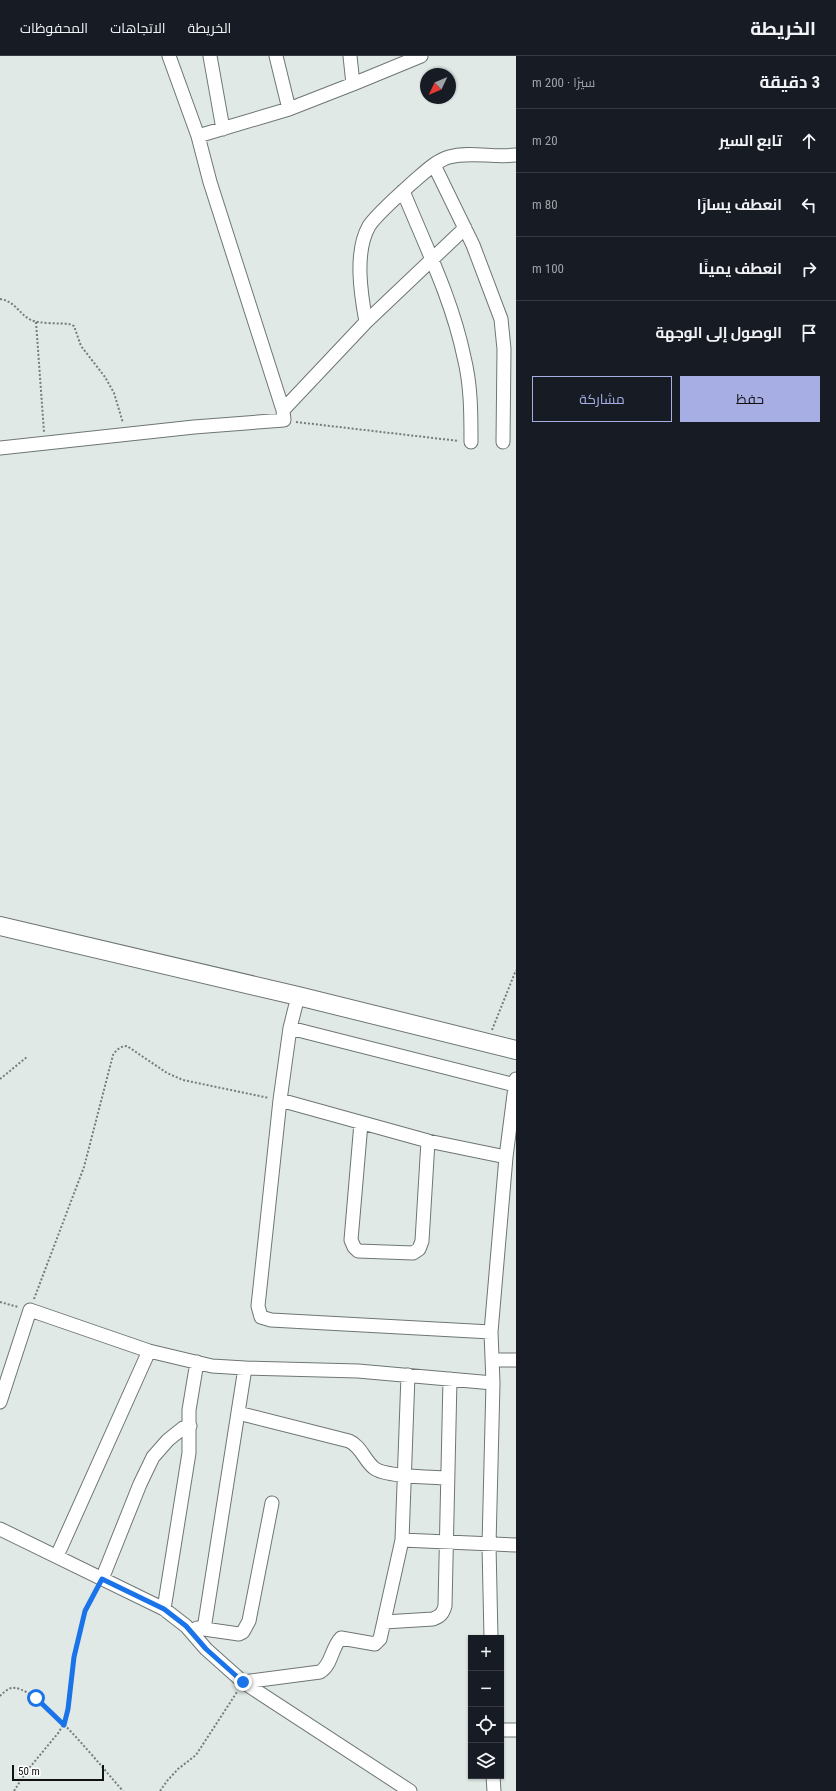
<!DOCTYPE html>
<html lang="ar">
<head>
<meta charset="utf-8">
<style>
	:root { --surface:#171b24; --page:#20242c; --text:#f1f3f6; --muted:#9ea1a6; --line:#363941; --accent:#a6aee4 }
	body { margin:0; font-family:"Roboto Condensed",Cairo,sans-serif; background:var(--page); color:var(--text); direction:rtl }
	.controls { position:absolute; right:12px; bottom:12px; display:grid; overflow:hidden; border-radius:0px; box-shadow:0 1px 3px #0004 }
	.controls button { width:36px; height:36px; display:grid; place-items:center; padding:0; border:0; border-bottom:1px solid var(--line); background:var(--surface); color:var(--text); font:20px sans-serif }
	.compass { position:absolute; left:420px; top:12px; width:36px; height:36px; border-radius:50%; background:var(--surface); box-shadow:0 1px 3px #0004; rotate:226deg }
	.scale { position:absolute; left:12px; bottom:10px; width:92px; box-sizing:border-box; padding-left:4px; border:2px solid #0f1211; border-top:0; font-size:11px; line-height:14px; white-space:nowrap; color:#0f1211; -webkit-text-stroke:3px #fff; paint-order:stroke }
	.stop { position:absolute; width:12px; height:12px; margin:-9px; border:3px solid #1a73e8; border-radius:50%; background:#fff }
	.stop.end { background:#1a73e8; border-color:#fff; box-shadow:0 1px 4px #0008 }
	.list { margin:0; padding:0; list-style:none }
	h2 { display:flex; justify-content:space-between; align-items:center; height:52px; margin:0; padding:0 16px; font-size:17px }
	h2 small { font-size:13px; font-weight:400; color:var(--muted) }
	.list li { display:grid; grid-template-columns:26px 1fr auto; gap:12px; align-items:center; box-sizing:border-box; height:64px; padding:0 16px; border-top:1px solid var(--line) }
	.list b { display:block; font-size:15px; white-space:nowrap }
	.list em { font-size:13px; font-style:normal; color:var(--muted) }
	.actions { display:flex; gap:8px; padding:12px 16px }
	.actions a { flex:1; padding:9px 0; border:1px solid var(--accent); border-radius:0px; text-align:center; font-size:14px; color:var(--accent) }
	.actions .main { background:var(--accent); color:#111 }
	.icon { flex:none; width:22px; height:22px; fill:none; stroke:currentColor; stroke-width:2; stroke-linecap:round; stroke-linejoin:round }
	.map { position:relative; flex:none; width:516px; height:1735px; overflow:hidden; direction:ltr }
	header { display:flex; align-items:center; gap:24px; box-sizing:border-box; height:56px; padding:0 20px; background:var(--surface); border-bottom:1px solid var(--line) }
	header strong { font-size:19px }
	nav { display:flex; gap:22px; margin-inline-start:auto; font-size:14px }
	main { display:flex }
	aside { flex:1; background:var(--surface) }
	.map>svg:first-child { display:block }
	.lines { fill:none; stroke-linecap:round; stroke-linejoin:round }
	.minor-casing { stroke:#6e7673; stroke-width:15 }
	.secondary-casing { stroke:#6e7673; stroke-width:20 }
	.path { stroke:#767c7a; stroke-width:2; stroke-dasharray:2 2; stroke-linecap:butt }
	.minor { stroke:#fff; stroke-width:13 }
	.secondary { stroke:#fff; stroke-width:18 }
	.route { stroke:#1a73e8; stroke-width:5 }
</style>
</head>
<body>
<header>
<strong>الخريطة</strong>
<nav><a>الخريطة</a><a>الاتجاهات</a><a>المحفوظات</a></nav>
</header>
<main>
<aside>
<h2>3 دقيقة<small>سيرًا · 200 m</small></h2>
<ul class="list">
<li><svg class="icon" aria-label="ahead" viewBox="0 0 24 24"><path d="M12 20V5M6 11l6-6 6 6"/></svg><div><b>تابع السير</b></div><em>20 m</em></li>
<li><svg class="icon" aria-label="left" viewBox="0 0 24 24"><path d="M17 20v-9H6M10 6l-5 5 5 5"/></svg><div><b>انعطف يسارًا</b></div><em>80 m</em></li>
<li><svg class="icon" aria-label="right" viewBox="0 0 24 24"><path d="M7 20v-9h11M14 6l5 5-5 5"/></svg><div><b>انعطف يمينًا</b></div><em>100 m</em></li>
<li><svg class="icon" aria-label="arrive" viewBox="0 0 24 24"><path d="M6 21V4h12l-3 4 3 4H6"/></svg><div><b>الوصول إلى الوجهة</b></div></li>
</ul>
<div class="actions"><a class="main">حفظ</a><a>مشاركة</a></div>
</aside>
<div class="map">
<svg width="516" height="1735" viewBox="0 0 516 1735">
	<rect width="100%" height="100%" fill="#e0e9e6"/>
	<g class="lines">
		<defs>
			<path id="minor" d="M169 0 198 80 289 53 353 28 350 0
				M210 0 223 73
				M276 0 289 53
				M353 28 421 0
				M434 109 473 189 501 263 504 293 503 386
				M403 135C425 189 452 243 464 301 471 329 471 357 471 386
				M366 266C361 239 354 196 369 170 376 159 402 136 412 127 423 118 435 105 449 101 470 95 494 102 516 99
				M283 354 366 266 465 172
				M0 392 194 371 284 364 283 354 210 126 198 80
				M298 940 290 972 280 1044 258 1250 261 1261 271 1264 491 1276
				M290 972 515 1029
				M280 1044 428 1085 506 1101
				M361 1067 351 1184 354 1191 358 1195 413 1197 419 1193 422 1185 428 1085
				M492 1304H516
				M0 1346 30 1254 149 1295 212 1310 245 1312 358 1315 493 1327
				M238 1357 349 1385C361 1390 364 1404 374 1412 385 1421 432 1421 447 1422
				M0 1473 164 1553 186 1570 206 1593 243 1626 410 1735
				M402 1484 516 1489
				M57 1500 149 1295
				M102 1523 140 1428 153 1401 168 1384 183 1372 190 1370
				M164 1553 189 1397V1354L197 1306
				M384 1566 433 1563C441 1560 443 1557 445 1550L450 1323
				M197 1572 239 1578 243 1576 249 1565 272 1447
				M204 1573 245 1312
				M491 1582 489 1489 493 1327 491 1276 506 1101 516 1023
				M243 1626 320 1616C332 1609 331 1592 341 1582L375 1588 380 1583 402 1484 408 1319
				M501 1674H516
				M493 1720 494 1735"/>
			<path id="secondary" d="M0 870 298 940 516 994"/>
		</defs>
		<use href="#minor" class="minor-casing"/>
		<use href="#secondary" class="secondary-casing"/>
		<path class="path" d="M0 243C15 245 19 258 31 264 39 268 60 267 69 268L74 270 81 290 105 321 114 337 123 367
			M36 266 44 376
			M296 366 459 385
			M492 974 516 914
			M0 1023 27 1001
			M34 1243 84 1111 113 999C116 994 121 990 127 990L167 1017 183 1024 269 1042
			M0 1246 18 1251
			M0 1640C4 1636 9 1631 15 1632 41 1634 104 1714 123 1735
			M14 1735 26 1716 59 1676 65 1665 74 1601 85 1555 96 1534
			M160 1735 167 1725 178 1713 196 1699 237 1636"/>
		<use href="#minor" class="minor"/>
		<use href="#secondary" class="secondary"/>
	</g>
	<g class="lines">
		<path class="route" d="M36 1642 64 1669 68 1653 74 1601 85 1555 102 1523 164 1553 186 1570 206 1593 243 1626"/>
	</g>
</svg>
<div class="controls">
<button>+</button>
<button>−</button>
<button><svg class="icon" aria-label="locate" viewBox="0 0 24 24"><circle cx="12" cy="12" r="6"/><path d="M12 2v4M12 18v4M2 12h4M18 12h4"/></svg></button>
<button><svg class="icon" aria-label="layers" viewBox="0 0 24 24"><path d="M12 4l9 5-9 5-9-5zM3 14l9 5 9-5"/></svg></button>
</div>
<svg class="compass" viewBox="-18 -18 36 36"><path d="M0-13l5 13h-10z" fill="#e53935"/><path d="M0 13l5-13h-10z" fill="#9ea1a6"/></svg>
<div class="scale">50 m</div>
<div class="stop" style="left:36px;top:1642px"></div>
<div class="stop end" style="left:243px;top:1626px"></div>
</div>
</main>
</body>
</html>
